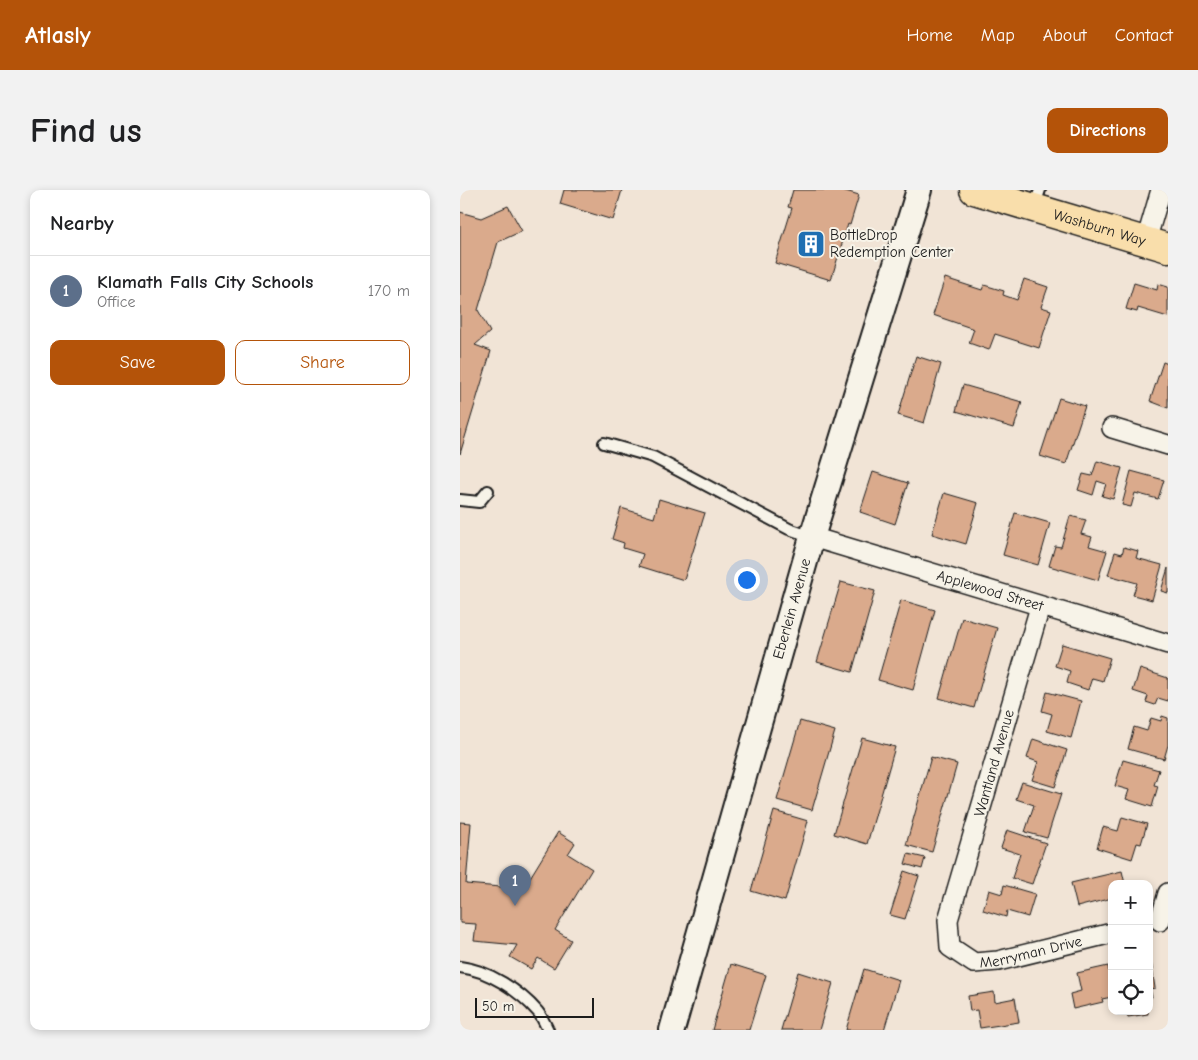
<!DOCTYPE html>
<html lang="en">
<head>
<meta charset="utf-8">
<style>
	:root { --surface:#fff; --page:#f2f2f2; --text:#202124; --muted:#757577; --line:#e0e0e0; --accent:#b45309 }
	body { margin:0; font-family:"Comic Neue",sans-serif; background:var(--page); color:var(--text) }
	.controls { position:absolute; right:15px; bottom:15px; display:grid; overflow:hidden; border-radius:10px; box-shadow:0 2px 8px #0003 }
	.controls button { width:45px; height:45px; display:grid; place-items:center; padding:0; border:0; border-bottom:1px solid var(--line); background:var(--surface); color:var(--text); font:25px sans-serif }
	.scale { position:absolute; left:15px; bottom:12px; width:119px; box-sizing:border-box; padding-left:5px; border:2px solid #1c1c1c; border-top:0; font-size:14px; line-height:18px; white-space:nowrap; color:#1c1c1c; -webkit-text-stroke:4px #f7f3e8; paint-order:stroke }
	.you { position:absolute; left:286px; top:389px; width:18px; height:18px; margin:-12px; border:4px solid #fff; border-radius:50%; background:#1a73e8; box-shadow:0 0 0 8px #1a73e833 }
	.badge { display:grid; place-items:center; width:32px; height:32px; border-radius:50%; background:var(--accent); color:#fff; font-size:16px; font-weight:700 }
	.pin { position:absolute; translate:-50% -41px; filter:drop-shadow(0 1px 2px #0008) }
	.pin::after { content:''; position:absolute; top:26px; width:18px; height:15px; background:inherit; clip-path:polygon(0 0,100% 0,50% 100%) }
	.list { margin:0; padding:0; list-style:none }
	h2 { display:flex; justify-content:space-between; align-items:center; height:65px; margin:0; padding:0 20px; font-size:21px }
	h2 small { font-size:16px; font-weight:400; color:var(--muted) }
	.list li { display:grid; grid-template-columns:32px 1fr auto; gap:15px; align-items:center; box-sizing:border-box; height:70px; padding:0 20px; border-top:1px solid var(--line) }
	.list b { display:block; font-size:19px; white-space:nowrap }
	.list p { margin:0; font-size:16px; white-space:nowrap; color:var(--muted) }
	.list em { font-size:16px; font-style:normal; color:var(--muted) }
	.actions { display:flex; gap:10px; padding:15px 20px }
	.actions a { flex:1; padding:11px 0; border:1px solid var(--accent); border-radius:10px; text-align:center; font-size:18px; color:var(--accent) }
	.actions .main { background:var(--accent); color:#fff }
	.icon { flex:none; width:28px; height:28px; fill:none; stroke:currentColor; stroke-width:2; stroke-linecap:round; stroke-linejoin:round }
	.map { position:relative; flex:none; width:708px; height:840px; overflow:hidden; border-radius:10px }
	header { display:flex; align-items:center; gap:30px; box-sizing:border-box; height:70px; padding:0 25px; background:var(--accent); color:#fff }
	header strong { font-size:24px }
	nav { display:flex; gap:28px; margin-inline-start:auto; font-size:18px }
	.intro { display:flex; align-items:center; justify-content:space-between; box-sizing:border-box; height:120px; padding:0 30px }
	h1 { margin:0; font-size:35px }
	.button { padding:12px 22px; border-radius:10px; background:var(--accent); color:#fff; font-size:18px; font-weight:700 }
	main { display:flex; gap:30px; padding:0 30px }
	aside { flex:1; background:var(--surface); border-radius:10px; box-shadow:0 2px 8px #0003 }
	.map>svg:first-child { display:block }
	.building { fill:#daaa8c; stroke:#1c1c1c }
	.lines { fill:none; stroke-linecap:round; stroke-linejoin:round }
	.service-casing { stroke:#1c1c1c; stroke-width:14 }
	.minor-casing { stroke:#1c1c1c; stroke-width:22 }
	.tertiary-casing { stroke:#1c1c1c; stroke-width:28 }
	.primary-casing { stroke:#1c1c1c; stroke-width:31 }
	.service { stroke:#f7f3e8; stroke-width:10 }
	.minor { stroke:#f7f3e8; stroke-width:19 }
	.tertiary { stroke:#f7f3e8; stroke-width:24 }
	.primary { stroke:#f9deab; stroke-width:28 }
	.labels { text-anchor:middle; stroke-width:4; stroke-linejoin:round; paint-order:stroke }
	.street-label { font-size:15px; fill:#1c1c1c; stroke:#f7f3e8 }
	.poi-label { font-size:15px; fill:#1c1c1c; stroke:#f7f3e8; text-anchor:start }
</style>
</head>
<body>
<header>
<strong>Atlasly</strong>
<nav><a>Home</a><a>Map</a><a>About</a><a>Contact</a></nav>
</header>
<div class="intro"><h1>Find us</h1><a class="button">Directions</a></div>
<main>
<aside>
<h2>Nearby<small></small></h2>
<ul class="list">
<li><span class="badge" style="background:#5c6f8a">1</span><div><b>Klamath Falls City Schools</b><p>Office</p></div><em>170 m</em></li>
</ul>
<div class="actions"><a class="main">Save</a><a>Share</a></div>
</aside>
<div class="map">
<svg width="708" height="840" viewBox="0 0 708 840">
	<rect width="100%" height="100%" fill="#f1e4d6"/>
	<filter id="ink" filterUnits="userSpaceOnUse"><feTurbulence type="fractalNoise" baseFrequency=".02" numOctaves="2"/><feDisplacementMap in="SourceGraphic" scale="10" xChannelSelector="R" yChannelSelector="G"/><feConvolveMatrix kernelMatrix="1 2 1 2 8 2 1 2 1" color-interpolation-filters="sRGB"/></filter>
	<g filter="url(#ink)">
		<path class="building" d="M104 0H162L153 30 100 14Z
			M333 0H382L399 5 390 35 388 34 371 90 315 73 332 18 328 17Z
			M48 16 62 41 38 52 18 120 30 142 15 155 31 161 0 264V22L21 28Z
			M485 88 522 100 524 95 544 101 543 105 557 110 564 89 588 97 581 117 591 120 579 158 535 144 529 160 509 153 514 139 473 125Z
			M674 93 697 100 698 94 708 97V127L678 118 677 122 666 119Z
			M456 166 481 174 464 233 438 225Z
			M703 172 708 174V218L690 211Z
			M503 195 562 212 554 238 496 221Z
			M599 208 625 216 606 274 580 266Z
			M637 271 662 278 653 309 642 306 646 294 637 291 633 305 618 300 623 284 632 286Z
			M671 281 704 290 698 309 675 303 671 317 662 315Z
			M413 282 448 293 435 334 400 322Z
			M484 303 518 313 506 354 472 344Z
			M199 309 245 323 224 390 179 376 183 364 163 358 164 353 152 349 161 318 194 328Z
			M555 323 590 333 578 375 543 365Z
			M610 326 626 330 621 344 632 347 629 356 647 361 638 390 589 376 595 356 601 357Z
			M664 357 678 361 676 368 702 375 692 410 673 405 677 393 648 385 655 362 662 364Z
			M708 378V403L701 401Z
			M381 392 415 401 392 482 357 472Z
			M441 410 475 420 453 500 418 490Z
			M502 428 537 438 514 518 479 508Z
			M602 454 650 468 643 491 632 488 628 500 607 493 610 481 595 476Z
			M680 479 708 488V511L698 508 695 515 686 512 688 506 673 501Z
			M587 502 621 511 611 548 587 541 592 524 582 521Z
			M702 526 708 528V555L704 569 668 559 674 537 687 541 691 528 701 531Z
			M340 531 375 541 352 620 317 610Z
			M402 548 435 557 407 654 374 644Z
			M573 549 607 560 595 597 572 590 578 572 567 568Z
			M471 567 497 574 472 662 446 655Z
			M663 570 699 580 694 595 698 596 692 617 666 609 669 600 655 596Z
			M562 592 601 604 587 648 565 642 574 615 556 609Z
			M314 621 348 631 325 711 291 701Z
			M662 627 687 634 681 654 677 653 672 669 637 658 643 637 658 641Z
			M0 632 11 633 6 694 63 699 98 642 115 653 108 664 132 679 95 740 111 750 94 778 78 768 71 779 50 767 57 755 14 751 16 734 0 733Z
			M547 640 586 653 572 694 552 688 560 664 541 658Z
			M448 664 465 668 462 679 445 674Z
			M444 681 459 686 445 729 430 725Z
			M662 681 665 694H652V708L617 717 611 693Z
			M544 695 575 704 568 727 547 721 546 727 523 720 529 700 542 704Z
			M690 764 695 798 690 799 692 807 689 808Z
			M271 774 306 785 289 840H252Z
			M648 776 652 807 642 809 643 812 613 819 610 804 621 801 617 783Z
			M404 779 439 790 424 840H386Z
			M338 782 373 793 359 840H321Z
			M534 802 535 812 555 808 559 832 520 838 517 820 510 821 508 806Z
			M666 821H688V824L668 827Z"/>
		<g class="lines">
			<defs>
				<path id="service" d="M574 18 580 0
					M144 253 193 267 329 339 352 347
					M0 310 19 312 28 301
					M0 777C28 780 60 801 78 822 82 827 85 834 88 840"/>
				<g id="minor">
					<path d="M686 51 701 0"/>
					<path d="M652 238 708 255"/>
					<path id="s1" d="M352 347 708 454"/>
					<path id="s2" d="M580 417 488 730 490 757 514 773 538 771 652 743"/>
					<path d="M700 731 708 703"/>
				</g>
				<g id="tertiary">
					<path id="s3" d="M212 840 352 347 459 0"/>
				</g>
				<g id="primary">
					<path id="s4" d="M514 0 708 58"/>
				</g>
			</defs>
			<use href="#service" class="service-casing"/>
			<use href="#minor" class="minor-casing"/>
			<use href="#tertiary" class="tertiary-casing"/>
			<use href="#primary" class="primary-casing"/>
			<use href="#service" class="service"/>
			<use href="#minor" class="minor"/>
			<use href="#tertiary" class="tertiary"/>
			<use href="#primary" class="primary"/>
		</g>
	</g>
	<defs>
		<symbol id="building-square" viewBox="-11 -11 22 22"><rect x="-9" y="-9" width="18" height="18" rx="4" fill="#1f6fb2" stroke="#f7f3e8"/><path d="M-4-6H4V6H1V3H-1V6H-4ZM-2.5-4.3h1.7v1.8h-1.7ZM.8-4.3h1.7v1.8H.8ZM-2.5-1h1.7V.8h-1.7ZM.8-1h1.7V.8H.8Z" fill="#fff"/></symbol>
	</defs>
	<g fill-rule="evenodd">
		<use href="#building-square" x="335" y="38" width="32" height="32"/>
	</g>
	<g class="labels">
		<g class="street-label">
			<text dy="5" stroke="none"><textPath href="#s4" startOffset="131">Washburn Way</textPath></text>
			<text dy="5" stroke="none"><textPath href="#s1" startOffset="186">Applewood Street</textPath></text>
			<text dy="5" stroke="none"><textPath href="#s3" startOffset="438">Eberlein Avenue</textPath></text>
			<text transform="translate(534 573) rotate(-74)" y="5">Wantland Avenue</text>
			<text dy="5" stroke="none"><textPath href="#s2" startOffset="440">Merryman Drive</textPath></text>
		</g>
		<g class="poi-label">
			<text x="370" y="50">BottleDrop<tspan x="370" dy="17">Redemption Center</tspan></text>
		</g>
	</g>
</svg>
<div class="controls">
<button>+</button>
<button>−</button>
<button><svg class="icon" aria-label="locate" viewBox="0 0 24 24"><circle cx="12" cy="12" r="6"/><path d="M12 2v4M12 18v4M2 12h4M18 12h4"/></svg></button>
</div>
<div class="scale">50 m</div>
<div class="you"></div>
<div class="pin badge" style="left:55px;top:716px;background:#5c6f8a">1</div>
</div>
</main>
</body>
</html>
